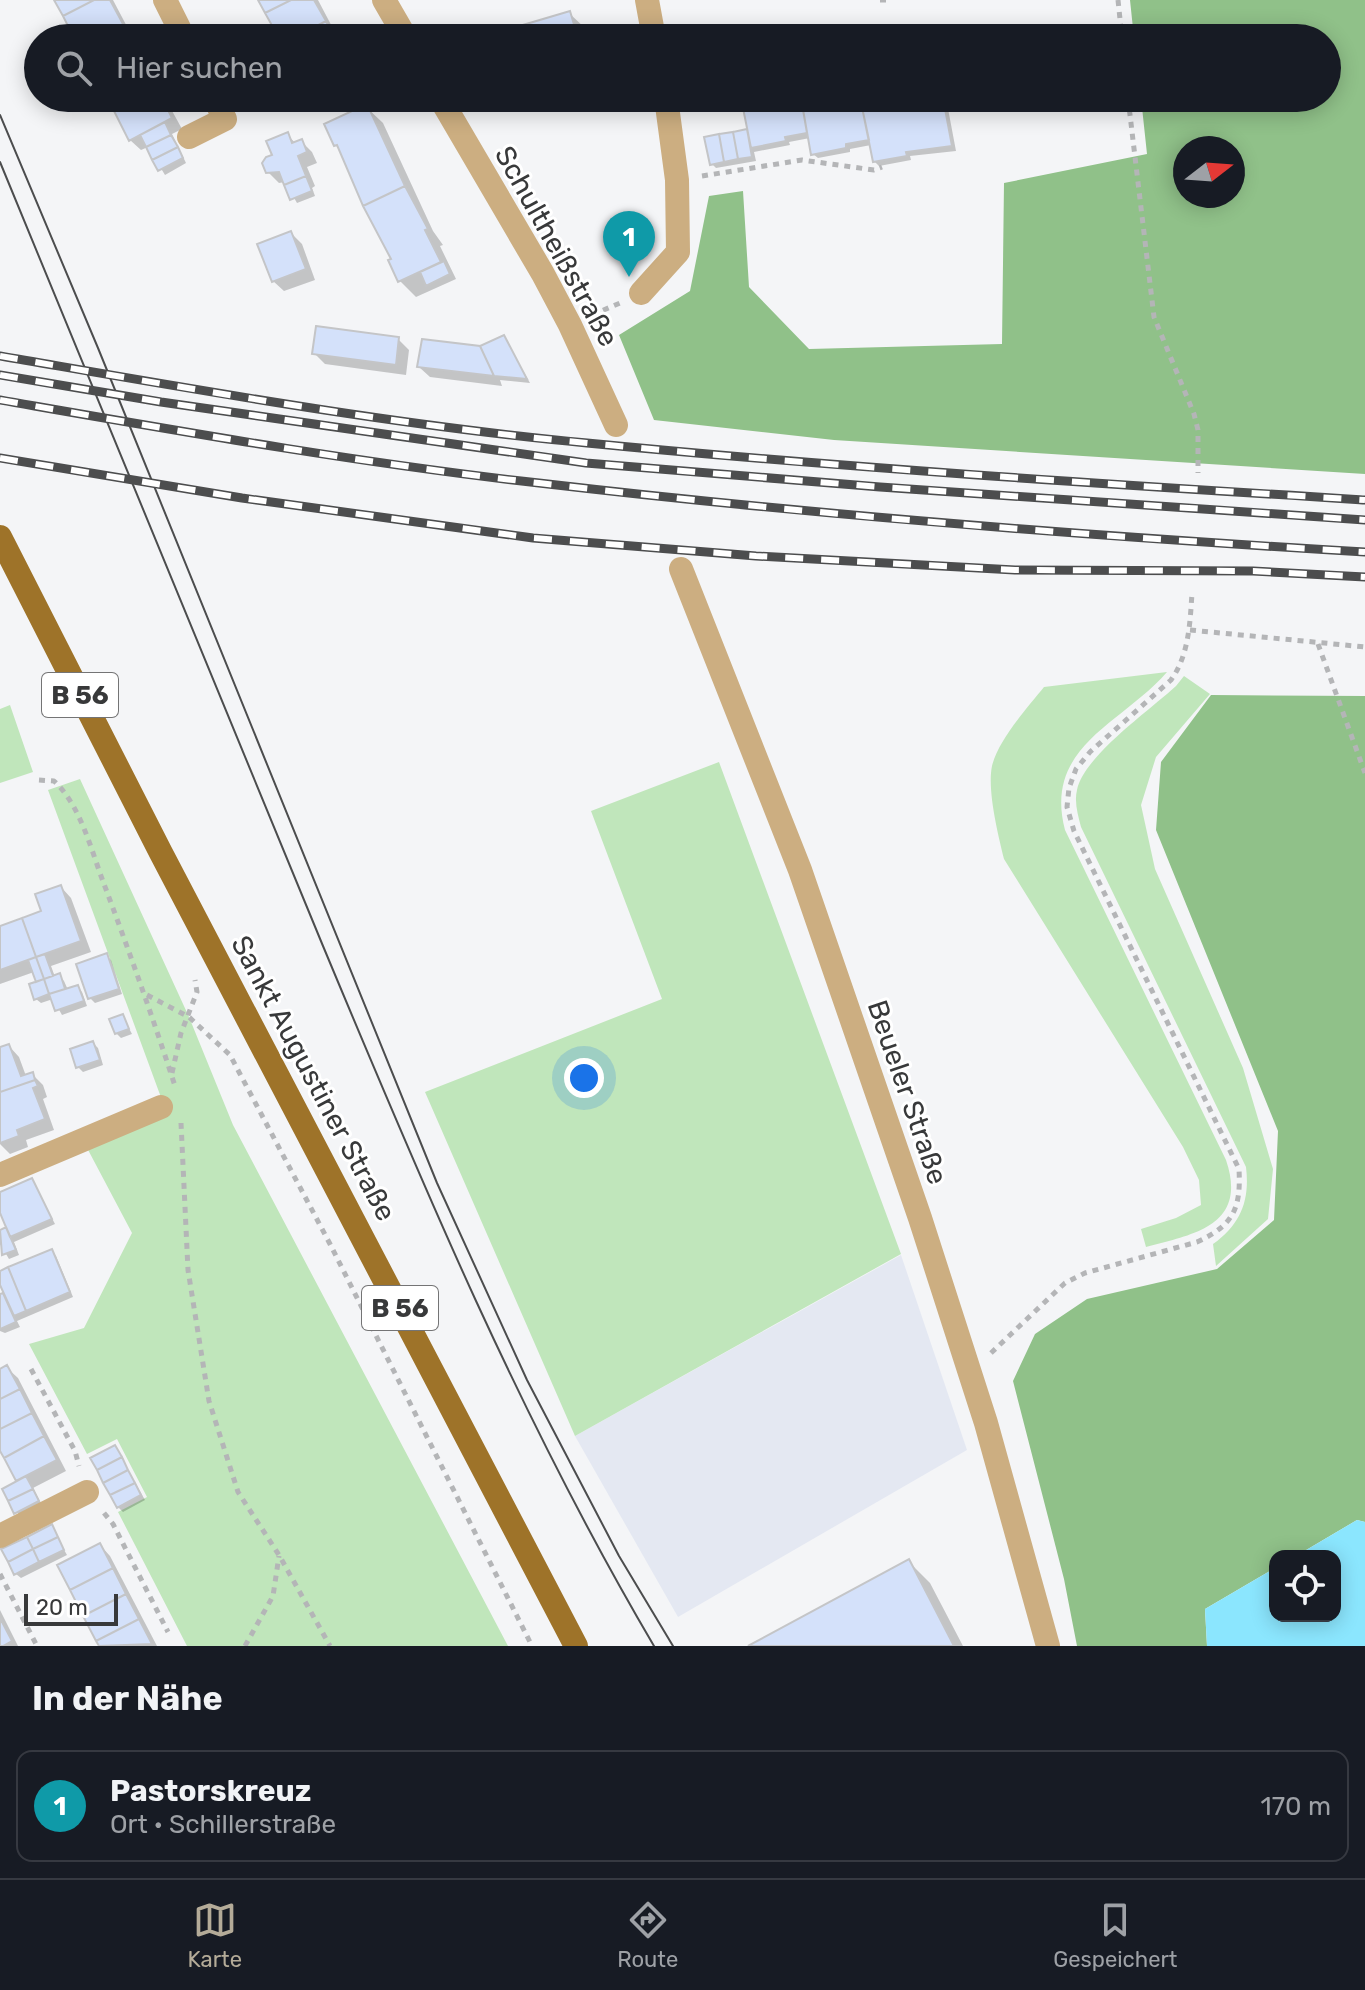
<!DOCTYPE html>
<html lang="de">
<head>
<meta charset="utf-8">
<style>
	:root { --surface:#171b24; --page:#242831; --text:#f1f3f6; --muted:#9ea1a6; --line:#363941; --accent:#b4ab98 }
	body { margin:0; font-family:Rubik,sans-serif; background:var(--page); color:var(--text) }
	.controls { position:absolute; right:24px; bottom:24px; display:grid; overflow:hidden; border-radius:16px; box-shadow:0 4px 20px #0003 }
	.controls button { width:72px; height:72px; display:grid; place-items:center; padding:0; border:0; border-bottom:2px solid var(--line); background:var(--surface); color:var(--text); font:40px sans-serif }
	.compass { position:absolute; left:1173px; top:136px; width:72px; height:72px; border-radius:50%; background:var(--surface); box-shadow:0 4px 20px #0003; rotate:73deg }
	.scale { position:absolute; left:24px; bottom:20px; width:94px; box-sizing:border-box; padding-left:8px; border:4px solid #38393a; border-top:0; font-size:22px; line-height:28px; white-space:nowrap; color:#38393a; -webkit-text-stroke:6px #fff; paint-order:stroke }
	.you { position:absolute; left:584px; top:1078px; width:28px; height:28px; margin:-20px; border:6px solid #fff; border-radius:50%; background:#1a73e8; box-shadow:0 0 0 12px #1a73e833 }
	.badge { display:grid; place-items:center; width:52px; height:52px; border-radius:50%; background:var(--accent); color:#fff; font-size:26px; font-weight:700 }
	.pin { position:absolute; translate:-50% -66px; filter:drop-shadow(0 2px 4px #0008) }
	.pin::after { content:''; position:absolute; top:42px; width:28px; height:24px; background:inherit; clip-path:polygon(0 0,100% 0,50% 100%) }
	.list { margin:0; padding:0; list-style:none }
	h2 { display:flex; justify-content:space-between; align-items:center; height:104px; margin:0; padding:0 32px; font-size:34px }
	h2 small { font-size:26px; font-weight:400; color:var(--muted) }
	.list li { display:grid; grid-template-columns:52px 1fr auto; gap:24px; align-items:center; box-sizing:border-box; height:112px; margin:0 16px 16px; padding:0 16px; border:2px solid var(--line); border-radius:16px }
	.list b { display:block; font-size:30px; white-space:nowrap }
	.list p { margin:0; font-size:26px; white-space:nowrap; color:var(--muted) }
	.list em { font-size:26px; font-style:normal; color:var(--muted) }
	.icon { flex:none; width:44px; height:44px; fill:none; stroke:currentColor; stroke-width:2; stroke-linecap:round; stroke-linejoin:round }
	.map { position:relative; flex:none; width:1365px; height:1646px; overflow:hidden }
	.search { position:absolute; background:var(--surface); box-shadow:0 4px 20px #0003; left:24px; right:24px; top:24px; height:88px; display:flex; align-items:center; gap:20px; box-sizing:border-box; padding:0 28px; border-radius:44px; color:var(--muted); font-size:30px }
	.sheet { height:232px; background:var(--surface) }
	nav { display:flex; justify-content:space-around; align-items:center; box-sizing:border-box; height:112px; border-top:2px solid var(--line); background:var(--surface); font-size:22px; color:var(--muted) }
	nav a { display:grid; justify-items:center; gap:4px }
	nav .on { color:var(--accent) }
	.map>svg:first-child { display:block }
	.built { fill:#e4e8f2 }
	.green { fill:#c0e6bb }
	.forest { fill:#90c189; fill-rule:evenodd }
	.water { fill:#8be6fe }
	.shadow { fill:#0003 }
	.building { fill:#d4e1fa; stroke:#c4c5c7; stroke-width:2 }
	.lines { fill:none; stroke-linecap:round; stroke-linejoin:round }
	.path { stroke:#b4b5b7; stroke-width:5; stroke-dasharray:6 6; stroke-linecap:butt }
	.minor { stroke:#ccae81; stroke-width:24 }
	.major { stroke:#9e7329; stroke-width:24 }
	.tram { stroke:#4c4d4e; stroke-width:2 }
	.rail-casing { stroke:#4c4d4e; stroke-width:9 }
	.rail { stroke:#fff; stroke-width:6; stroke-dasharray:18; stroke-linecap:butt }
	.labels { text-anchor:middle; stroke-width:6; stroke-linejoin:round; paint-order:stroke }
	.shield { fill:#fff; stroke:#747475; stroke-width:2 }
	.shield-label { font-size:26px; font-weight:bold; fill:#38393a }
	.street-label { font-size:28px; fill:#38393a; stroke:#fff }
</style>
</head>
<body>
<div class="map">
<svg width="1365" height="1646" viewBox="0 0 1365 1646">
	<rect width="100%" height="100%" fill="#f4f5f7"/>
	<path class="built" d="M901 1255 967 1450 678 1617 575 1436Z"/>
	<path class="green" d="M1167 672C1122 724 1043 746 1065 830L1226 1160C1248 1225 1195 1234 1146 1247L1141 1229 1176 1218 1201 1205 1199 1180 1183 1147 1004 859C998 834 987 790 992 766 998 740 1028 707 1044 687Z
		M1184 676 1210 694 1156 757 1141 805 1155 869 1243 1068 1273 1169 1268 1219 1216 1266 1213 1244C1241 1224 1250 1200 1246 1167L1081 827C1078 815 1074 802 1077 790 1083 757 1150 710 1176 686Z
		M10 705 33 772 0 783V709Z
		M719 762 901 1254 575 1436 425 1092 662 999 591 811Z
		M80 779 189 1017 233 1125 508 1646H187L118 1512 147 1497 117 1439 87 1454 29 1344 84 1328 132 1233 86 1146 166 1111 48 790Z"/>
	<path class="forest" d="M1130 0H1365V474L834 440 654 420 619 335 690 291 709 196 743 191 749 287 809 349 1002 344 1004 183 1147 154 1141 98H1327V38H1134ZM1185 148H1233V196H1185Z
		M1211 695 1365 696V1522L1357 1520 1296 1556H1275V1568L1205 1609 1207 1646H1077L1064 1579 1013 1381 1035 1334 1087 1299 1217 1269 1274 1220 1278 1131 1156 830 1161 762Z"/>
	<path class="water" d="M1357 1520 1365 1522V1646H1207L1205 1609 1275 1568V1616H1335V1556H1296Z"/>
	<path class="shadow" d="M56 0H113L133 38H76Z
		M261 0H318L338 38H281Z
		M569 13 586 29 588 38H486Z
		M108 98H165L182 129 172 134 186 163 165 175 148 147 141 150 130 140Z
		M320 98H351L327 107Z
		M699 98H742L705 105Z
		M743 98H863L865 108 897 102 896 98H946L956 151 910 156 911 160 879 166 874 161 871 145 850 149V152L818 158 813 154 810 138 789 142 790 145 754 152 756 161 716 168 712 164 707 138 750 131Z
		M366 107 383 123 433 231 443 245 440 246 456 279 416 297 400 281 394 260 327 125Z
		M287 134 296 144 302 142 312 152 317 163 307 167 315 186 312 188 315 196 297 203 285 182 279 183 268 172Z
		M291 233 302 244 315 280 284 291 273 281Z
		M504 337 530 383 500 380 502 386 430 377 419 367 480 348Z
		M398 339 409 350 406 375 325 364 314 353Z
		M61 887 71 898 91 952 51 966 55 977 59 976 64 981 68 990 77 987 82 992 87 1006 62 1015 53 999 41 1003 36 999 38 983 34 972 0 984V928L44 913Z
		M106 956 111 960 122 994 95 1003 90 998Z
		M123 1017 132 1034 121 1038 116 1033Z
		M93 1043 98 1048 103 1065 83 1072 78 1067Z
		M9 1046 19 1057 26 1076 32 1074 43 1085 47 1097 43 1099 54 1130 26 1140 28 1147 10 1154 0 1144V1049Z
		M32 1180 55 1224 14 1242 19 1255 9 1259 0 1244V1232L9 1228 0 1208V1194Z
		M51 1252 56 1256 73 1297 17 1321 20 1327 5 1333 0 1331V1297L6 1294 0 1273Z
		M7 1368 18 1378 66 1471 33 1488 43 1507 21 1518 4 1490 19 1482 0 1447V1371Z
		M115 1447 145 1500 123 1512 118 1507Z
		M51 1527 67 1555 21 1578 16 1574Z
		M100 1545 110 1556 157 1646H101L60 1566Z
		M908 1561 930 1583 963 1646H752Z
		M0 1610 18 1646H0Z"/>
	<path class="building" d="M54 0H94L63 16Z
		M94 0H110L123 24 97 38H74L63 16Z
		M258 0H291L265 13Z
		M291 0H314L326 21 294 38H279L265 13Z
		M570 11 578 38H479Z
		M326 21 335 38H294Z
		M123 24 130 38H97Z
		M106 98H134L113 109Z
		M134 98H162L172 118 129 141 113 109Z
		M741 98H801L807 133 785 137 786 141 751 148Z
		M801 98H860L869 140 846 144V148L811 155Z
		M894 98H943L952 146 906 152 907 156 873 162 862 107 895 100Z
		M367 104 405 186 363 206 337 145 334 146 324 124Z
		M165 122 171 135 146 147 140 135Z
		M747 129 752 157 738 159 733 132Z
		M288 132 292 143 302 139 307 152 298 156 306 176 284 185 279 172 266 173 262 163 266 157 272 155 266 141Z
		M733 132 738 159 724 162 719 134Z
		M719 134 724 162 710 165 704 137Z
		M171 135 178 147 152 160 146 147Z
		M178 147 183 158 158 171 152 160Z
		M306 176 312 191 290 200 284 185Z
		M405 186 428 229 425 230 441 262 398 282 388 260 391 259 363 206Z
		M291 231 306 269 272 282 257 244Z
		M444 261 450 274 426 286 420 272Z
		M316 326 399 337 396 365 312 354Z
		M504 335 527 379 494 376 480 346Z
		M422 339 480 346 494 376 417 367Z
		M61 885 81 941 36 957 22 918 41 911 35 894Z
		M22 918 36 957 0 970V926Z
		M107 953 119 989 88 999 76 964Z
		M45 954 53 976 44 979 36 957Z
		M36 957 44 979 36 982 28 960Z
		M60 973 65 989 49 994 44 979Z
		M44 979 49 994 34 1000 29 984Z
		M78 985 84 1001 55 1011 49 994Z
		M123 1014 129 1029 115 1034 109 1019Z
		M93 1041 100 1060 76 1068 70 1049Z
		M9 1044 21 1076 33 1072 35 1080 0 1092V1047Z
		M35 1080 38 1086 33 1088 45 1119 17 1130 19 1136 0 1143V1092Z
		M32 1178 52 1219 10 1237 0 1213V1192Z
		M6 1227 16 1250 2 1255 0 1230Z
		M52 1249 70 1292 26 1311 8 1267Z
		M8 1267 26 1311 14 1316 0 1285V1271Z
		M3 1293 16 1322 0 1329V1294Z
		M7 1365 20 1389 0 1399V1369Z
		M20 1389 32 1413 0 1429V1399Z
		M32 1413 44 1436 4 1458 0 1451V1429Z
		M44 1436 57 1460 16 1481 4 1458Z
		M115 1445 122 1457 97 1470 90 1458Z
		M122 1457 128 1470 103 1483 97 1470Z
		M128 1470 135 1483 110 1495 103 1483Z
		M26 1476 33 1489 8 1501 2 1489Z
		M135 1483 141 1495 117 1508 110 1495Z
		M33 1489 39 1501 14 1514 8 1501Z
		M52 1524 58 1537 33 1549 27 1537Z
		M27 1537 33 1549 8 1562 1 1549Z
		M58 1537 64 1550 39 1562 33 1549Z
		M100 1543 113 1568 70 1590 57 1565Z
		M33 1549 39 1562 14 1575 8 1562Z
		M909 1559 954 1646H748Z
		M113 1568 126 1594 83 1616 70 1590Z
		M126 1594 139 1619 96 1641 83 1616Z
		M0 1618 12 1641 3 1646H0Z
		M139 1619 152 1644 99 1646 96 1641Z"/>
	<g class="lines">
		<path class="path" d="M880 0H889
			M1118 0 1122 38
			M1128 98 1154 317 1194 414 1198 430V473
			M702 176 802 160 874 170 882 167
			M592 315 620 303
			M1190 630 1365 647
			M1318 644 1365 773
			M39 780 54 781C81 806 91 850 104 884 129 951 153 1018 175 1086
			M147 995 189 1017 230 1055 330 1244 532 1646
			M172 1073 181 1033 197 992 195 980
			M181 1123 188 1270 209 1401 238 1492 279 1555 330 1646
			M991 1353 1065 1283 1085 1273 1197 1242C1234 1225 1241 1208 1239 1169L1074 831 1067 807 1069 788 1076 769 1090 752 1171 680C1189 655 1190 623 1192 593
			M31 1369 75 1451 79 1466
			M104 1513 113 1524 168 1632
			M0 1574 37 1646
			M245 1646 273 1596 279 1556"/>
		<path class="minor" d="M165 0 184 38
			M384 0 406 38
			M647 0 654 38
			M440 98 543 274 570 325 616 425
			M189 137 225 119 214 98
			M641 293 678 252 677 180 666 98
			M681 569 800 870 920 1218 986 1423 1048 1646
			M0 1175 161 1107
			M0 1536 87 1492"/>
		<path class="major" d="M0 537 161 853 576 1646"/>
		<path class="tram" d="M0 115 98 348 437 1183 527 1380 619 1556 673 1646
			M0 162C108 423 214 685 323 946 423 1186 522 1422 654 1646"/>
		<defs>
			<path id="rail" d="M0 356C193 389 392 425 587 443 846 468 1106 484 1365 500
				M0 375 161 402 586 463 880 487 1365 520
				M0 400C179 431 359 463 539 483 814 515 1089 536 1365 552
				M0 458 242 498 533 538 756 556 1015 570 1253 571 1365 577"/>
		</defs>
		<use href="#rail" class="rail-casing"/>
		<use href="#rail" class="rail"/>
	</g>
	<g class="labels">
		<g class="shield">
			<rect x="42" y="673" width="76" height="44" rx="6"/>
			<rect x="362" y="1286" width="76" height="44" rx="6"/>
		</g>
		<g class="shield-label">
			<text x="80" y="704">B 56</text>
			<text x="400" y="1317">B 56</text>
		</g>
		<g class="street-label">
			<text transform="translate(557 246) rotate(61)" y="10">Schultheißstraße</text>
			<text transform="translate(314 1078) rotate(62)" y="10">Sankt Augustiner Straße</text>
			<text transform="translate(908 1092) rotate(71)" y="10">Beueler Straße</text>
		</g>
	</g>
</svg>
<div class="controls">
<button><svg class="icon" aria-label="locate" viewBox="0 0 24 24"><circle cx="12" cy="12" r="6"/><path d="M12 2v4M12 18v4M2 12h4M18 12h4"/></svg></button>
</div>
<svg class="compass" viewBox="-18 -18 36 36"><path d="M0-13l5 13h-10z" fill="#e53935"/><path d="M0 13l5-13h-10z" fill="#9ea1a6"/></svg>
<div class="scale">20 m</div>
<div class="you"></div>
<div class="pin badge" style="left:629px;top:277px;background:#0f9aa8">1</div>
<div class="search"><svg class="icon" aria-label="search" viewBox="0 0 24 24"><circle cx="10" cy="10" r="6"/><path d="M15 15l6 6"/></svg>Hier suchen</div>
</div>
<section class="sheet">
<h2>In der Nähe<small></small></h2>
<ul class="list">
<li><span class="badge" style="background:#0f9aa8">1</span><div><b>Pastorskreuz</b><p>Ort · Schillerstraße</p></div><em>170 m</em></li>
</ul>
</section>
<nav>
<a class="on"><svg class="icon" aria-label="map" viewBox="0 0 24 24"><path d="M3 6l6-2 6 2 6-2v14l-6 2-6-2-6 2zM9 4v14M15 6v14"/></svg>Karte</a>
<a><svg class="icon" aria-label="directions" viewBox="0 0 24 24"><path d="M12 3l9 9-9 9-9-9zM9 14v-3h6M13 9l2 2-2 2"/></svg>Route</a>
<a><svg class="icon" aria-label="saved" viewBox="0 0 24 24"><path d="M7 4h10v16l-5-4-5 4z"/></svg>Gespeichert</a>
</nav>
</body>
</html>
